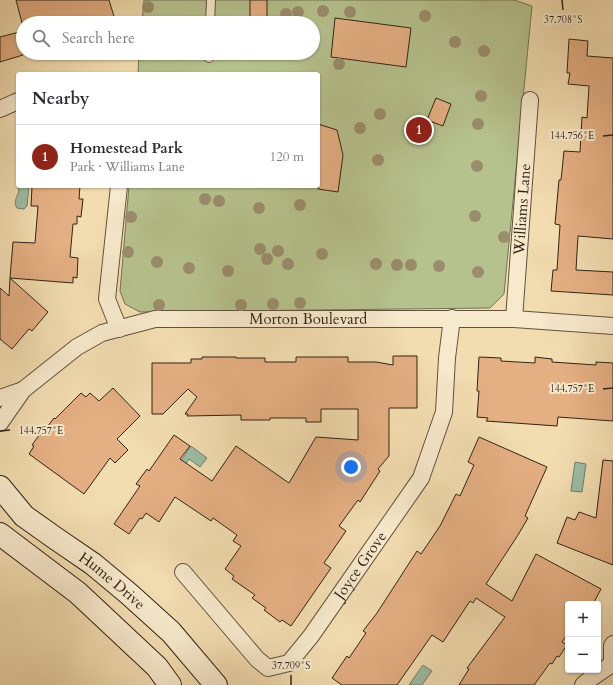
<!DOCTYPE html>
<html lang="en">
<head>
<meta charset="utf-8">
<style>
	:root { --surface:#fff; --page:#f2f2f3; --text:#2b2b33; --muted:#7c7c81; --line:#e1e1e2; --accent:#8f2418 }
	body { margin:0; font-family:Cardo,serif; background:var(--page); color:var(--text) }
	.controls { position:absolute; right:12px; bottom:12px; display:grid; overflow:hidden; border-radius:4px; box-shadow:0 1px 3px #0004 }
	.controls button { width:36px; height:36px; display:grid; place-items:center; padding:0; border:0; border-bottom:1px solid var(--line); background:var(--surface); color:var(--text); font:20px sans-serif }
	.you { position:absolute; left:351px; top:467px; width:14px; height:14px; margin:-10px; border:3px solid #fff; border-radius:50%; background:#1a73e8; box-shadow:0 0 0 6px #1a73e833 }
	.badge { display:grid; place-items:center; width:26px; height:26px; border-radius:50%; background:var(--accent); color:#fff; font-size:13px; font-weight:700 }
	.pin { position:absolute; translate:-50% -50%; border:2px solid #fff; box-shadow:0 1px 4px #0006 }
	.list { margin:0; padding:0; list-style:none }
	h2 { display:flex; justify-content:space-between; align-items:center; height:52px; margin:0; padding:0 16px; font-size:17px }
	h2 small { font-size:13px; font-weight:400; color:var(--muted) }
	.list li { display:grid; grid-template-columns:26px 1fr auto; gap:12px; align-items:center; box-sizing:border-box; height:64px; padding:0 16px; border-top:1px solid var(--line) }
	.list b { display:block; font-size:15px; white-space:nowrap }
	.list p { margin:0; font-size:13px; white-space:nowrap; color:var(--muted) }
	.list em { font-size:13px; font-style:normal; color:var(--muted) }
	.icon { flex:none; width:22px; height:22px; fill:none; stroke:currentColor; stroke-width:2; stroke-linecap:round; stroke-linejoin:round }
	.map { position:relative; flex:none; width:613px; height:685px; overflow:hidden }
	.search { position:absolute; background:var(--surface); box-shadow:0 1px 3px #0004; left:16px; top:16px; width:304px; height:44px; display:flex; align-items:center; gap:10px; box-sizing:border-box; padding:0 14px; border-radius:22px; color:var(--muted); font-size:15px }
	.panel { position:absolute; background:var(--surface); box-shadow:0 1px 3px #0004; left:16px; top:72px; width:304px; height:116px; border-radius:4px }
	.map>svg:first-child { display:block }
	.green { fill:#b6c28e; stroke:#737352 }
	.water { fill:#9cbda6; stroke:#71806c }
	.building { fill:#e4af83; stroke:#302415 }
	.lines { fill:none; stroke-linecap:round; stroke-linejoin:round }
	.lane-casing { stroke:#60523c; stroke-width:10 }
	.street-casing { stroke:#60523c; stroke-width:18 }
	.secondary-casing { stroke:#302415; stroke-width:24 }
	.lane { stroke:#f7e9cc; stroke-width:8 }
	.street { stroke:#f7e9cc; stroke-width:16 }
	.secondary { stroke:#f7e9cc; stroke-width:22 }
	.tree { fill:#9a8d6b }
	.ticks { fill:none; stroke:#302415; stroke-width:1.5 }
	.labels { text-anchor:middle; stroke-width:4; stroke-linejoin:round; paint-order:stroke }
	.street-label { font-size:15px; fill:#302415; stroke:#f7e9cc }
	.ticks-label { font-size:10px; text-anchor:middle; fill:#302415; stroke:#f7e9cc; stroke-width:4; stroke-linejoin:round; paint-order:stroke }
</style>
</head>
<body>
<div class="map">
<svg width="613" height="685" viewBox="0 0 613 685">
	<rect width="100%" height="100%" fill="#f2ddb0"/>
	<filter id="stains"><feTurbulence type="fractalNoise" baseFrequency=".005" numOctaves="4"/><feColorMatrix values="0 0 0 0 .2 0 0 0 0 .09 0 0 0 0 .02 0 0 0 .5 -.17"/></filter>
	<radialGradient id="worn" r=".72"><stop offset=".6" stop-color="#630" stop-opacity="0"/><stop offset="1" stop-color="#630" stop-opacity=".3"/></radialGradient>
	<path class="green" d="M144 0H514L532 6 504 294 490 308 140 312 125 304 120 291 129 186H318V74H138L139 53H313V23H142Z"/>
	<path class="water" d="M18 178V186H29L27 206 24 209 17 208C13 202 17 197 19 191L17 184Z
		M191 446 207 458 200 467 189 459 180 472 176 468Z
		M575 462 586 464 582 492 571 491Z
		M423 665 432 671 422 685H409Z"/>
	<path class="building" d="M16 0H109L116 23H22Z
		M250 0H267V23H250Z
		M335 18 411 28 406 67 331 57Z
		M23 31V55L0 62V37Z
		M569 39 588 41 587 56 613 58V239L578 236 576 270 613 272V295L551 291 553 270H557L560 225 555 224 559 180H561L564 151 580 152 582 117 587 118 589 86 568 84 570 73H567Z
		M436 98 451 104 443 126 427 120Z
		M318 124 337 130 338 134 343 155 338 192 318 189Z
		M32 186H80L79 199H83L81 217 77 216V224H73L70 257 78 258 77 278 73 277V283L10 278 13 242 35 243 38 206H31Z
		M10 278 48 312 32 331 29 329 12 349 0 339V288L9 296Z
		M393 356H417V408H389V456L378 469 380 471 360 502 358 500 339 526 346 531 324 563 331 568 291 626 282 620 280 622 264 610 266 608 252 598 255 595 232 579 234 576 225 569 241 546 233 541 237 535 213 518 211 521 175 497 159 522 146 513 142 519 140 518 129 534 114 524 140 486 136 484 147 469 149 471 174 435 190 446 180 459 212 481 236 446 289 483 316 437 358 440V409H321V422H306V418H270V420H241V415L187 416 188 414H185L197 397 188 389 163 414H152V363H191V359H202V357H236V358H265V362H296V357H348V362H376L393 365Z
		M479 357 501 358V361L535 363V357L552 359V362L596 365V362L613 363V421L558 417 557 426 486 421 488 418 477 417 479 391H477Z
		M113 388 140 416 117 439 128 450 115 463 110 458 84 494 29 454 34 446 32 445 43 430 44 431 54 418 55 419 81 393 86 397 90 393 99 401Z
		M479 437 547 467 525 516 528 518 518 535 486 584 512 601 536 554 601 589 593 604H568V633L562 642 567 645 559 657 557 656 552 664 550 663 534 685H459L469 669 467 668 505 617 476 598 473 603 470 601 443 642 432 635 397 685H342L332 678 347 656 349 658 366 633 363 631 377 613 417 551 421 554 440 526 456 494 460 496 474 465 468 462Z
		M603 460 613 461V565L557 543 567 517 575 520 579 512 596 518Z"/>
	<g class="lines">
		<defs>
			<path id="lane" d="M210 23 211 0
				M209 58V53"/>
			<g id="street">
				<path d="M0 109 18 101"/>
				<path id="s1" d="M514 319 530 100"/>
				<path d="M119 329 107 299 119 186"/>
				<path d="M0 398 23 390"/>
				<path id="s2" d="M0 423 23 390 77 347 102 333 155 319H514L613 326"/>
				<path id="s3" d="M183 572 257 659 268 668 289 663 311 636 421 478 444 412 447 358 452 318"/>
				<path d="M612 664V646L613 644"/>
				<path d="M583 685 590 679 612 664"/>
			</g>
			<g id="secondary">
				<path id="s4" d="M0 487 24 516 55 538 93 564 129 594 171 632 216 685"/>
				<path d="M0 534 78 593 157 667 170 685"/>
			</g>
		</defs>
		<use href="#lane" class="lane-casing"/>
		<use href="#street" class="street-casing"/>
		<use href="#secondary" class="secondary-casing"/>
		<use href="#lane" class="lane"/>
		<use href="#street" class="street"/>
		<use href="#secondary" class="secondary"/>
	</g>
	<g class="tree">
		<circle cx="148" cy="7" r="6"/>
		<circle cx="323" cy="11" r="6"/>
		<circle cx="298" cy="12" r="6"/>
		<circle cx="350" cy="12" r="6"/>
		<circle cx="286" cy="14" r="6"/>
		<circle cx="425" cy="16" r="6"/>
		<circle cx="455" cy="42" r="6"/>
		<circle cx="484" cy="51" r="6"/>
		<circle cx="339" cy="64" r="6"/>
		<circle cx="481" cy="96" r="6"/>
		<circle cx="380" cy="114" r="6"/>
		<circle cx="478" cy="124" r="6"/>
		<circle cx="360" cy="128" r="6"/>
		<circle cx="378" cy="160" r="6"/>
		<circle cx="477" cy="166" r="6"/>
		<circle cx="205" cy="199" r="6"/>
		<circle cx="219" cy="201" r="6"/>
		<circle cx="300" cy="205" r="6"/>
		<circle cx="259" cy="208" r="6"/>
		<circle cx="475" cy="216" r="6"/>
		<circle cx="131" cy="217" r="6"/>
		<circle cx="504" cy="237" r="6"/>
		<circle cx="260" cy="249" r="6"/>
		<circle cx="278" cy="251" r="6"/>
		<circle cx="128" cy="252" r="6"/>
		<circle cx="322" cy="254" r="6"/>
		<circle cx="267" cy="259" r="6"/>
		<circle cx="157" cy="262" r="6"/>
		<circle cx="288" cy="264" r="6"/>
		<circle cx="376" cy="264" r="6"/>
		<circle cx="397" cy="265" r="6"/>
		<circle cx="411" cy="265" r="6"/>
		<circle cx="439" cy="266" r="6"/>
		<circle cx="189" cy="268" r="6"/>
		<circle cx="228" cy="271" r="6"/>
		<circle cx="478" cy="272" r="6"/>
		<circle cx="300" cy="303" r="6"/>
		<circle cx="273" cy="304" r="6"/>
		<circle cx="159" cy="305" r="6"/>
		<circle cx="241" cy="305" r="6"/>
	</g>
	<path class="ticks" d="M562 0 563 10M603 136 613 135M603 389 613 388M0 431 10 430M291 675V685"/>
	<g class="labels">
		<g class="street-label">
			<text dy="5" stroke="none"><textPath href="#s1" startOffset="110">Williams Lane</textPath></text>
			<text dy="5" stroke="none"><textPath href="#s2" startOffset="346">Morton Boulevard</textPath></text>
			<text dy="5" stroke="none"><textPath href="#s3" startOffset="271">Joyce Grove</textPath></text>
			<text dy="5" stroke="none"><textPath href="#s4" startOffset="147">Hume Drive</textPath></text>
		</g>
	</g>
	<g class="ticks-label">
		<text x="563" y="23">37.708°S</text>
		<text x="572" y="139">144.756°E</text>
		<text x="572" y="392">144.757°E</text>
		<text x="41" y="434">144.757°E</text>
		<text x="291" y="669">37.709°S</text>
	</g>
	<rect width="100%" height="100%" filter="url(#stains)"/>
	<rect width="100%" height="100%" fill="url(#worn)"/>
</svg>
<div class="controls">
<button>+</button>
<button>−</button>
</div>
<div class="you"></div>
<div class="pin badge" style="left:419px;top:130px">1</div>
<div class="search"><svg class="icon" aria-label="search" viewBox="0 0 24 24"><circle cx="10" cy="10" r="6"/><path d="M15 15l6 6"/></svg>Search here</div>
<section class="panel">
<h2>Nearby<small></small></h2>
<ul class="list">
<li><span class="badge">1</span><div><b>Homestead Park</b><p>Park · Williams Lane</p></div><em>120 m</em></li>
</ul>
</section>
</div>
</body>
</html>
